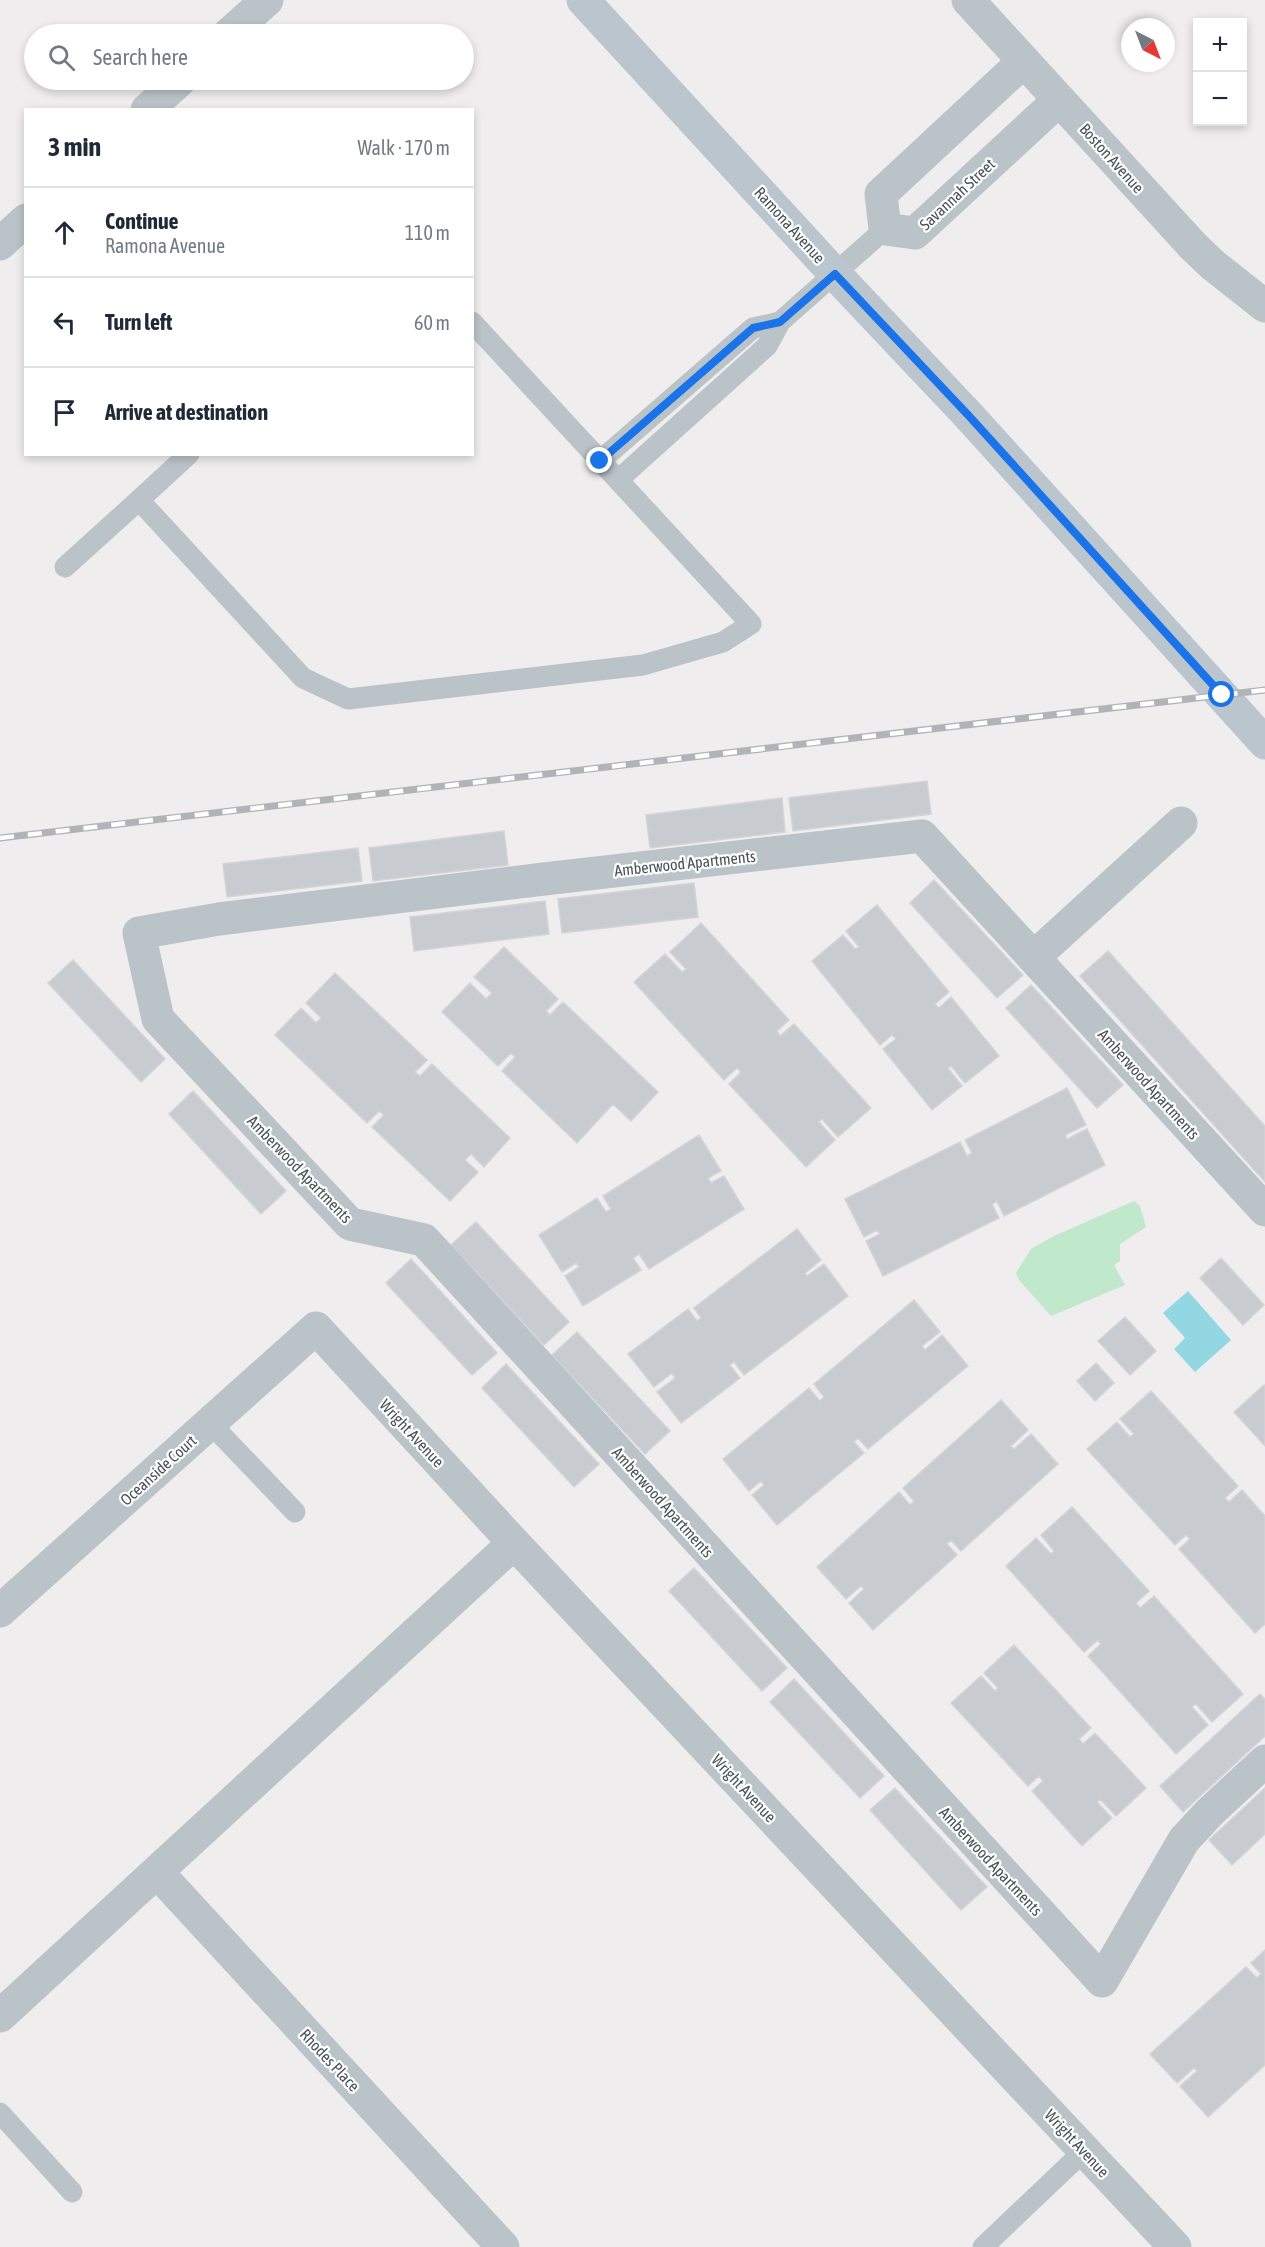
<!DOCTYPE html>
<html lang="en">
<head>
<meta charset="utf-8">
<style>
	:root { --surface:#fff; --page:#f2f2f3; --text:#1f2937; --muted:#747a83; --line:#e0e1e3 }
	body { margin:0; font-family:"Asap Condensed",sans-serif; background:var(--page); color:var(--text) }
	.controls { position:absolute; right:18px; top:18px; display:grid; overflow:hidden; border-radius:0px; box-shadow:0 3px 9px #0003 }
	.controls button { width:54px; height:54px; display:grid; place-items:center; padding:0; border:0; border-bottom:2px solid var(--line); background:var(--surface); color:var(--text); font:30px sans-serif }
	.compass { position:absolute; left:1121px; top:18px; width:54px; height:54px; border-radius:50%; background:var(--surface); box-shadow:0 3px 9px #0003; rotate:138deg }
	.stop { position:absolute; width:18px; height:18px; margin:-14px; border:4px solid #1a73e8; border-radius:50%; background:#fff }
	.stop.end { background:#1a73e8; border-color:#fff; box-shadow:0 2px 6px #0008 }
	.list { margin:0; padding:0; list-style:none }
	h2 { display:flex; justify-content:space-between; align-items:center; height:78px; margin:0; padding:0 24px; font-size:26px }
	h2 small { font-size:20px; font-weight:400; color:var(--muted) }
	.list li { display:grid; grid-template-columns:39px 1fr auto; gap:18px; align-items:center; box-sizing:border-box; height:90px; padding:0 24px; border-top:2px solid var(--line) }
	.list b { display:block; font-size:22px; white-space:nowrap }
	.list p { margin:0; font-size:20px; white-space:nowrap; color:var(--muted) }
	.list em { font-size:20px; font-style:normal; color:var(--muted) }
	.icon { flex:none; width:33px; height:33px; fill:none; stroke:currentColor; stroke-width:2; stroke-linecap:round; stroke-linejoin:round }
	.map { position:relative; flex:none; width:1265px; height:2247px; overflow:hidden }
	.search { position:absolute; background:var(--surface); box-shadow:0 3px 9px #0003; left:24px; top:24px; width:450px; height:66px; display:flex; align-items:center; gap:15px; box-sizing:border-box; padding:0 21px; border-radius:33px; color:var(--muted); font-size:22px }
	.panel { position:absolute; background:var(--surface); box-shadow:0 3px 9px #0003; left:24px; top:108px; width:450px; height:348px; border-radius:0px }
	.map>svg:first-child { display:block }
	.green { fill:#c0e9cc }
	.water { fill:#92d7e1 }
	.building { fill:#c8cbcf; stroke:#d2d4d8; stroke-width:1.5 }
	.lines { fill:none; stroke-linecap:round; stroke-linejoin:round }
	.lane { stroke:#bac3c8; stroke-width:21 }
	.street { stroke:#bac3c8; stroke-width:33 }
	.secondary { stroke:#bbc5cd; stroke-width:33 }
	.rail-casing { stroke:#b0b3b7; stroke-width:7 }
	.rail { stroke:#fff; stroke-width:4.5; stroke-dasharray:14; stroke-linecap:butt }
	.route { stroke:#1a73e8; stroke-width:8 }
	.labels { text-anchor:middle; stroke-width:4.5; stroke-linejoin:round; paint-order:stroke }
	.street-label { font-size:16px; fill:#485258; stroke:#fff }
</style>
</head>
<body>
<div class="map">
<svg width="1265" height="2247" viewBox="0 0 1265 2247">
	<rect width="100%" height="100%" fill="#efeded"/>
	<path class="green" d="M1134 1201 1140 1206 1146 1227 1120 1244V1261L1114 1265 1125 1285 1051 1316 1019 1280 1016 1273 1031 1249 1054 1236Z"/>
	<path class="water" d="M1188 1291 1231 1340 1195 1372 1174 1349 1185 1338 1163 1313Z"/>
	<path class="building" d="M927 781 931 814 793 831 789 798Z
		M782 798 785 832 650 848 646 815Z
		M504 831 508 865 373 881 369 848Z
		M358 848 362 881 227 897 223 864Z
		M934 880 1023 975 997 998 910 903Z
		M694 883 698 917 562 933 558 899Z
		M545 901 549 934 414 951 410 917Z
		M877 905 949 992 935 1004 939 1008 951 997 999 1056 965 1083 951 1066 948 1068 962 1086 932 1110 883 1049 896 1039 892 1035 880 1045 812 961 843 935 855 949 859 947 846 931Z
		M701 923 789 1020 777 1031 780 1036 794 1024 871 1108 838 1137 822 1119 819 1122 835 1140 806 1167 729 1084 741 1072 737 1068 724 1080 634 982 665 954 682 972 686 969 670 952Z
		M504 947 558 999 546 1011 550 1015 563 1002 658 1092 631 1121 613 1104 577 1143 502 1071 515 1057 511 1053 498 1066 442 1012 470 983 486 999 492 993 474 977Z
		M1108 951 1265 1126V1182L1080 976Z
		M73 960 165 1059 141 1082 48 983Z
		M335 973 427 1060 415 1072 420 1076 432 1064 510 1138 484 1167 471 1154 465 1160 478 1172 450 1201 372 1127 384 1115 379 1111 367 1123 275 1035 301 1008 316 1023 321 1018 306 1003Z
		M1031 985 1123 1085 1097 1108 1006 1008Z
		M1067 1088 1086 1125 1065 1135 1067 1139 1087 1129 1105 1165 1004 1216 997 1201 992 1204 999 1218 883 1276 866 1241 880 1234 877 1230 864 1237 845 1199 960 1142 967 1156 972 1153 965 1140Z
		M193 1091 286 1191 261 1214 169 1114Z
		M699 1135 721 1171 708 1178 711 1183 724 1176 744 1209 649 1269 639 1254 633 1258 641 1270 583 1306 565 1276 579 1267 576 1263 562 1272 539 1235 597 1198 606 1212 611 1209 603 1196Z
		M476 1222 569 1322 544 1345 451 1245Z
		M797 1229 821 1260 805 1273 807 1276 824 1264 848 1296 744 1375 734 1362 730 1365 740 1378 681 1423 657 1392 675 1378 672 1373 654 1387 628 1354 688 1309 697 1321 701 1318 694 1308Z
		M1221 1258 1264 1305 1243 1325 1200 1278Z
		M411 1259 497 1353 472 1375 386 1283Z
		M914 1300 940 1332 922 1346 925 1350 942 1335 968 1366 868 1449 858 1438 854 1442 864 1453 777 1525 752 1495 764 1485 761 1481 749 1491 723 1459 809 1388 820 1401 824 1397 814 1384Z
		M1125 1317 1156 1351 1130 1375 1098 1341Z
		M577 1332 670 1431 645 1454 552 1355Z
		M1096 1363 1114 1383 1095 1401 1077 1381Z
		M506 1364 599 1464 574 1487 482 1388Z
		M1264 1385 1265 1386V1446L1234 1412Z
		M1151 1391 1238 1486 1225 1498 1229 1502 1242 1490 1265 1516V1624L1255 1633 1179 1549 1190 1539 1186 1535 1175 1545 1087 1449 1117 1422 1130 1437 1134 1434 1120 1419Z
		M1001 1400 1028 1430 1011 1446 1014 1449 1031 1434 1058 1464 961 1551 951 1540 947 1544 957 1555 873 1630 849 1603 864 1589 861 1586 846 1599 817 1567 899 1492 910 1505 914 1501 903 1488Z
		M1072 1507 1149 1591 1136 1603 1140 1608 1154 1596 1243 1694 1212 1722 1196 1704 1192 1707 1208 1725 1176 1754 1088 1656 1101 1644 1098 1640 1084 1652 1006 1566 1036 1538 1051 1554 1054 1551 1041 1535Z
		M694 1568 787 1668 762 1691 669 1591Z
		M1014 1645 1091 1728 1079 1739 1083 1744 1095 1733 1146 1788 1116 1816 1100 1799 1097 1802 1112 1818 1082 1846 1032 1791 1043 1781 1039 1776 1028 1786 951 1703 981 1676 995 1691 998 1688 984 1673Z
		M794 1679 884 1776 860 1798 770 1702Z
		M1260 1694 1265 1699V1736L1183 1812 1160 1786Z
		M895 1788 987 1887 961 1910 870 1810Z
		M1265 1788V1834L1232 1865 1209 1840Z
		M1265 1950V2065L1208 2117 1180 2086 1197 2071 1194 2068 1177 2083 1150 2054 1246 1967 1257 1978 1261 1974 1251 1963Z"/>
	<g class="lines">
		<path class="lane" d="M189 454 139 500 303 678 348 699 643 665 723 642 751 624 472 322
			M600 461 753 328 780 322
			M618 480 767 346 780 322 885 229
			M65 567 139 500
			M210 1423 295 1512
			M0 2113 72 2192
			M983 2247 1084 2151"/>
		<path class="street" d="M968 0 1193 246 1213 265 1265 306
			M229 34 267 0
			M1024 61 881 194 885 229 915 233 1059 100
			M147 110 180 80
			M0 244 26 220
			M1034 957 1181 823
			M1265 1210 922 836 544 879 219 919 139 933 158 1019 350 1224 424 1240 1102 1981 1184 1840 1209 1813 1265 1761
			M0 1611 316 1328 514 1543 1175 2247
			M157 1872 503 2247
			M0 2016 514 1543"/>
		<path class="secondary" d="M583 0 835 274 969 416 1265 743"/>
		<defs>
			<path id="rail" d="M0 838 1265 690"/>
		</defs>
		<use href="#rail" class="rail-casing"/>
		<use href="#rail" class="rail"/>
	</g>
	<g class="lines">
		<path class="route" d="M600 461 753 328 780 322 835 274 969 416 1222 695"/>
	</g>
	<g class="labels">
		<g class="street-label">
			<text transform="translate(1112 158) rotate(48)" y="6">Boston Avenue</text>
			<text transform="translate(957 194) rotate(-43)" y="6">Savannah Street</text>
			<text transform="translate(790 225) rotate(48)" y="6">Ramona Avenue</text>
			<text transform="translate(685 863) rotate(-6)" y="6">Amberwood Apartments</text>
			<text transform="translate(1149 1084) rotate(48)" y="6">Amberwood Apartments</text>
			<text transform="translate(300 1169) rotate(46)" y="6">Amberwood Apartments</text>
			<text transform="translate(412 1433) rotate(47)" y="6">Wright Avenue</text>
			<text transform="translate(158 1470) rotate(-42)" y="6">Oceanside Court</text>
			<text transform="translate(663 1502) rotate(48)" y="6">Amberwood Apartments</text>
			<text transform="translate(744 1788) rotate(47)" y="6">Wright Avenue</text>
			<text transform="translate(991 1861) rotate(47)" y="6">Amberwood Apartments</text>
			<text transform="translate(330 2060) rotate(47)" y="6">Rhodes Place</text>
			<text transform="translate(1077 2143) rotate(47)" y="6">Wright Avenue</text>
		</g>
	</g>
</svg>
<div class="controls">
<button>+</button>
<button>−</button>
</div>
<svg class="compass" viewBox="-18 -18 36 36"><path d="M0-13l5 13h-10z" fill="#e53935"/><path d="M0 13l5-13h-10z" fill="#747a83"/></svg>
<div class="stop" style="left:1222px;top:695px"></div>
<div class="stop end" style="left:600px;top:461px"></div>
<div class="search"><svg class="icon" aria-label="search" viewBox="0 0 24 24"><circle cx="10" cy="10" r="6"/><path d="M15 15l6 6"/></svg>Search here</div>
<section class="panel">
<h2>3 min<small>Walk · 170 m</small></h2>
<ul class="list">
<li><svg class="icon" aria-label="ahead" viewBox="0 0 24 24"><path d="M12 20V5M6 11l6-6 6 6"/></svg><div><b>Continue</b><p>Ramona Avenue</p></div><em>110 m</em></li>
<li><svg class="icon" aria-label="left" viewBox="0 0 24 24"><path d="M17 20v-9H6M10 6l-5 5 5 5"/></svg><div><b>Turn left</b></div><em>60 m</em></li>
<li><svg class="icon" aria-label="arrive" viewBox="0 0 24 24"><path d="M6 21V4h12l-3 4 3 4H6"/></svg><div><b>Arrive at destination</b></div></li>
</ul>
</section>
</div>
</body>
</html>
